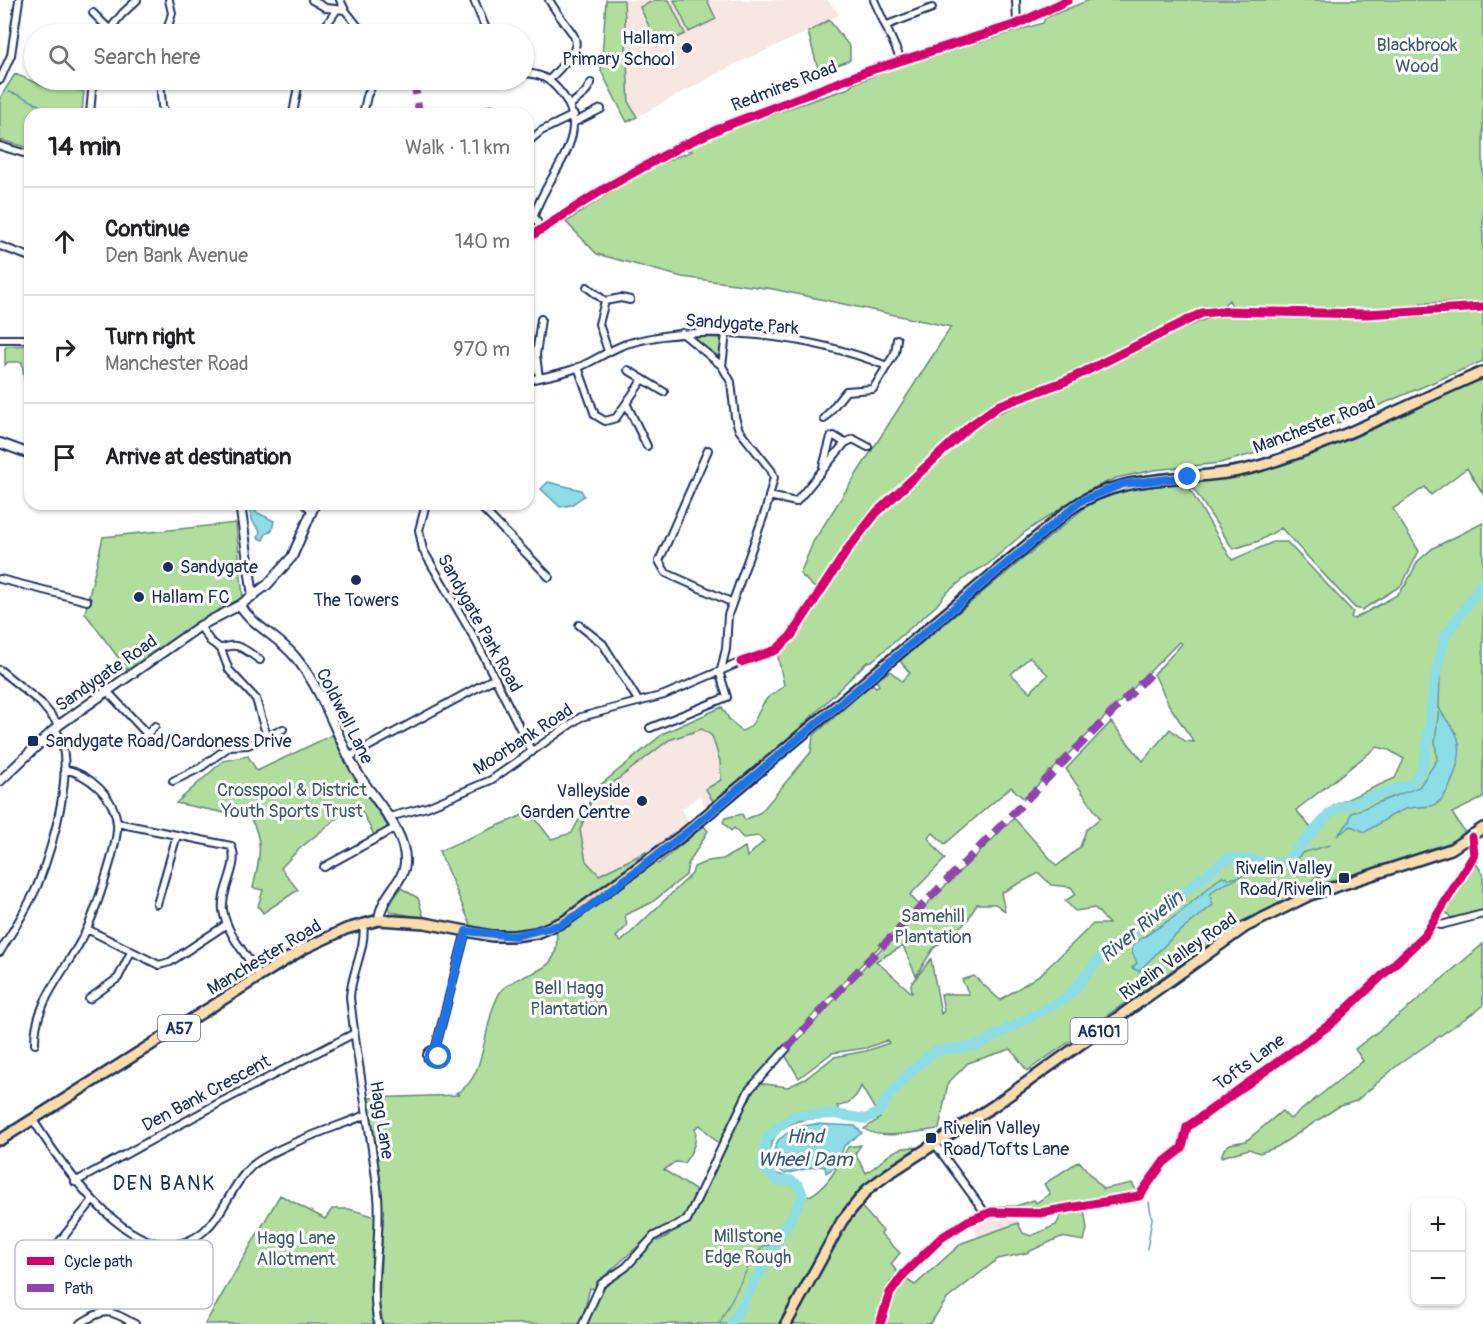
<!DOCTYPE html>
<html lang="en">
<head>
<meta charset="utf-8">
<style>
	:root { --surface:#fff; --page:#f6f6f6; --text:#202124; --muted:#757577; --line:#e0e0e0 }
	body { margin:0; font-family:Pangolin,sans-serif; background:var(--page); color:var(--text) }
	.controls { position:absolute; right:18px; bottom:18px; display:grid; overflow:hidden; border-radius:12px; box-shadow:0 2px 4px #0004 }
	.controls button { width:54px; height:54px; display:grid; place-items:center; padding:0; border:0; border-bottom:2px solid var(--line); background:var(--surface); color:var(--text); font:30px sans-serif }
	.stop { position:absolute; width:18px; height:18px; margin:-14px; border:4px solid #1a73e8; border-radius:50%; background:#fff }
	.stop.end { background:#1a73e8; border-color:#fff; box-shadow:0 2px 6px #0008 }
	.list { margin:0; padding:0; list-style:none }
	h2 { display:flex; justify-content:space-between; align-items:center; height:78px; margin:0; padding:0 24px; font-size:26px }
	h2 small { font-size:20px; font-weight:400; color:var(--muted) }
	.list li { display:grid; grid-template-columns:39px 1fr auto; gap:18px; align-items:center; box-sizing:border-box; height:108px; padding:0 24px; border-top:2px solid var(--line) }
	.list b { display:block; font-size:22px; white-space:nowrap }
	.list p { margin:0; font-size:20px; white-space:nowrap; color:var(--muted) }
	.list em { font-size:20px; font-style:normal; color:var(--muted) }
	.icon { flex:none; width:33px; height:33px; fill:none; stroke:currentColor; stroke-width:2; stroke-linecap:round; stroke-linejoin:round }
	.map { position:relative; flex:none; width:1483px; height:1324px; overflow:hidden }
	.search { position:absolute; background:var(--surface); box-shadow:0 2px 4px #0004; left:24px; top:24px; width:510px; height:66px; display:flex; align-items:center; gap:15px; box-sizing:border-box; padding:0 21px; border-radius:33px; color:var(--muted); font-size:22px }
	.panel { position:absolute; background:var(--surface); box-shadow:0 2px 4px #0004; left:24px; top:108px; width:510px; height:402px; border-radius:18px }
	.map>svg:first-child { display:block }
	.built { fill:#f7e6e1 }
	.green { fill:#b1de9c; stroke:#66867d; stroke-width:1.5; fill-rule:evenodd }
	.water { fill:#8cdde5; stroke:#5f97af; stroke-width:1.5 }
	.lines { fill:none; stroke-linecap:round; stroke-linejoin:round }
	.stream { stroke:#5f97af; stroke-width:1.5 }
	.river { stroke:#8cdde5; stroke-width:10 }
	.minor-casing { stroke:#1b2f5e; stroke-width:10 }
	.tertiary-casing { stroke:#1b2f5e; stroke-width:12 }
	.primary-casing { stroke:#1b2f5e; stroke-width:14 }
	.minor { stroke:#fff; stroke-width:6 }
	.tertiary { stroke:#fff; stroke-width:8 }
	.primary { stroke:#faddab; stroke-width:9 }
	.quiet { stroke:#8e44ad; stroke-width:8; stroke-dasharray:15 8; stroke-linecap:butt }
	.cycleway-casing { stroke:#fff; stroke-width:13 }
	.cycleway { stroke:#d6006c; stroke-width:9 }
	.route { stroke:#1a73e8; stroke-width:8 }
	.poi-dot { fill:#1b2f5e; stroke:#fff; stroke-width:2 }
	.labels { text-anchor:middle; stroke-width:6; stroke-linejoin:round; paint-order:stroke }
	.shield { fill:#fff; stroke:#5f6d8e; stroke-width:1.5 }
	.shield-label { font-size:16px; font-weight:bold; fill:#1b2f5e }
	.poi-label { font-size:18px; fill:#1b2f5e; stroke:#fff; text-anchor:start }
	.park-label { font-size:18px; fill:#405b6e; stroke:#fff }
	.street-label { font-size:18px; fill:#1b2f5e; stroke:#fff }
	.water-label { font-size:20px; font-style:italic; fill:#375a80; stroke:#fff }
	.neighbourhood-label { font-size:20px; letter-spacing:1.5px; fill:#1b2f5e; stroke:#fff }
	.key { fill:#fff; stroke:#bbc1cf; stroke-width:1.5 }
	.key-label { font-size:16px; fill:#1b2f5e }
</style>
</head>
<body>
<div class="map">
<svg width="1483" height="1324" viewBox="0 0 1483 1324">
	<rect width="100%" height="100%" fill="#fff"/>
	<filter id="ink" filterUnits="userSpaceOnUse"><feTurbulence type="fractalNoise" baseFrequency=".0167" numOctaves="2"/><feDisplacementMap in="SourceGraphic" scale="12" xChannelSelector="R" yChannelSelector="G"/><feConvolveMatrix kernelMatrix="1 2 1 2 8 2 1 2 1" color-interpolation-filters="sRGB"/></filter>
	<g filter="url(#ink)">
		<path class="built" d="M606 0H827L839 14 808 32 735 64 627 122 601 71Z
			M702 729 712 735 720 761 721 780 706 789 714 803 706 809 700 795 682 809 689 823 650 856 646 852 599 875 586 861 580 830 592 799 669 740Z
			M1005 1213 1019 1214 1018 1223 977 1237 973 1223Z"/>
		<path class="green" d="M606 0H624L629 103 637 117 627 122 601 71Z
			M655 0H669L685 34 658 46 640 7Z
			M674 0H707L716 19 689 32Z
			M1089 0H1483V302L1420 303C1396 319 1268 307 1232 306L1229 300 1222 307 1202 309 1084 369 984 413 987 418 1085 376 1110 360 1213 316 1411 315 1483 311V361L1289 444 1220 463 1154 470 1116 478 1087 491 1025 532 987 565 969 575 945 594 937 605 872 661 867 662 801 727 714 803 706 789 721 780 720 761 712 736 702 729 669 740 592 799 580 830 586 861 599 875 646 852 658 864 704 826 708 831 688 864 686 875 651 903 625 915 627 926 616 937 621 942 692 874 694 867 708 861 723 859 745 847 747 857 764 841 758 836 743 838 734 828 731 831 723 822 725 818 742 814 745 820 761 812 811 752 813 736 872 684 876 687 879 685 876 681 890 671 902 681 910 673 900 661 1089 504 1126 490 1258 473 1483 379V494L1467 468 1431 495 1425 487 1393 509 1419 551 1402 585 1362 610 1355 608 1281 528 1259 541 1233 549 1193 488 1190 490 1232 560 1273 542H1287L1353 612 1351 617 1354 619 1397 595 1406 584 1418 561 1433 548 1483 523V798L1452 813 1467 836 1450 846 1326 887 1321 886 1323 880 1316 876 1313 880V891L1242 922 1027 1071 1011 1049 968 1063 948 1083 939 1129C918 1131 882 1141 864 1129L880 1118 861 1086C858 1096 848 1106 837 1106L843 1118C828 1119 809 1117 796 1122 773 1129 761 1154 774 1173L791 1178 801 1199C826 1193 837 1167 848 1147L861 1145 855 1154 866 1173C886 1161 892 1143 920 1148L895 1163 845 1207 778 1324H585L602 1286 654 1240 658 1241 669 1235 667 1233 688 1222 750 1092 758 1083 788 1087 805 1079 834 1057 866 1051 889 1043 888 1040 866 1048 832 1053 799 1078 785 1055 873 957 1014 818 1057 866 1080 847 1086 830 1100 818 1066 769 1111 722 1143 761 1170 729 1185 741 1194 742 1169 705 1154 674 1182 644 1179 642 1024 799 1011 787 945 844 933 833 928 838 945 859 910 895 920 906 832 994 745 1090 720 1145 700 1125 695 1128C698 1141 692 1153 684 1163L675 1162 664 1170 698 1192 682 1218 645 1240 598 1282 594 1289 590 1288 581 1324H383L379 1300 383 1220 368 1098 460 1095 456 1093C488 1080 482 1019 501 991 505 986 511 983 516 980 550 966 560 964 556 924L515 932 473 930 439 851 530 812 551 839 572 833C578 819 591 805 593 791L664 733 722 707 729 719 741 731C756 728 757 711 765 701 770 694 778 692 784 685L777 653 790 640 822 595 800 574 813 542 951 327 773 289 682 277 597 254 566 222C606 195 646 166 693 151L685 150 731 128 849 88 853 84 891 69 1043 23 1045 18ZM1030 657 1048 675 1030 692 1011 674ZM1377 747 1389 750 1404 759 1395 778 1334 805 1312 829 1296 810ZM1039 873 1051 885 1071 887 1076 894 1065 901 1075 911 1095 908 1109 924H1093L1041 974 1000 1000 974 976 962 980 969 994H941L944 1011 941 1014 931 959 911 984 912 993 876 961 903 946 916 976 933 949 967 921 977 904H995L1005 911 1001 893Z
			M829 20 850 47V60L819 73 808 32Z
			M15 74 46 87 84 91 82 114H30V148L0 140V98Z
			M697 337 720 338 722 340 720 357 696 341Z
			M30 345V385L25 386 22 362H8L5 365V348L7 346Z
			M236 523 243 598 183 633 128 671 85 613 103 537Z
			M334 734 356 779 387 825 386 829 374 835 357 802 298 850 281 868 298 890 263 913 258 906 263 890 253 888C259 862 265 841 250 818L176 803 223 761 248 756 257 771Z
			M1475 862 1483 874V910L1451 918 1444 910Z
			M401 888 418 898 424 918 391 912 388 907Z
			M1483 944V1006L1398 1065 1356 1101 1338 1107 1277 1147 1260 1153 1249 1149 1221 1157 1224 1149 1230 1144 1246 1141 1282 1111 1290 1119 1363 1061 1355 1049 1407 1009Z
			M1079 1161 1103 1189 1132 1183 1138 1193 1038 1211 998 1208V1206H1016L1034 1200 1036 1203 1050 1194 1044 1184Z
			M280 1195 325 1219 332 1209H349L377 1217 372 1308 374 1324H205Z
			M859 1204 883 1231 881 1234 900 1253 891 1264 899 1274 890 1282 875 1324H790L836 1236Z
			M1084 1209 1087 1229 1084 1241 1061 1237 1026 1253 998 1259 947 1299 930 1324H882L894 1292 904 1278 915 1285 962 1243 1018 1223 1023 1233 1031 1236 1056 1225 1062 1214Z"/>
		<path class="water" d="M548 482 581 490 584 496 571 505 560 507 541 489Z
			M248 505H253L256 512 274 521 272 530 266 534 263 540 258 538 260 531 253 522Z
			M1439 707C1444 720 1457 728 1459 743 1462 758 1449 799 1434 805 1425 808 1415 806 1406 809 1392 813 1378 825 1365 832L1351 826 1337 836 1349 822 1351 813 1419 787 1437 760 1435 742Z
			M1222 876 1229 879 1239 877C1229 885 1218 883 1210 895L1213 905 1172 938 1139 971 1132 968 1137 963 1132 952 1133 944 1177 915Z
			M815 1124 855 1126 862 1133 844 1146 837 1166 826 1173 825 1167 818 1166 785 1174C771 1164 771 1155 778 1140L796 1127Z"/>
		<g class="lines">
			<path class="stream" d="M9 92C19 94 44 106 50 114
				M1422 307 1483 304
				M1436 672 1440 676 1439 707
				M1239 877 1245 874 1279 873 1284 864 1288 867 1302 853 1330 845
				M1144 920 1153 930
				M1147 1249 1152 1219 1149 1202
				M719 1324 752 1260 763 1246 774 1245"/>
			<path class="river" d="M731 1324 803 1196 799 1185 790 1180 778 1181 762 1167 766 1140 780 1125 796 1115 835 1114 866 1119 879 1112 890 1094 906 1076 935 1051 977 1046 1069 996 1103 954 1228 858 1284 864 1329 814 1340 807 1412 784 1422 769 1426 752 1435 678 1445 636 1483 583"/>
			<defs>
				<path id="minor" d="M312 0 326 8 345 10 364 34
					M340 0 345 10
					M474 0 488 34
					M549 0C576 45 592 35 550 79
					M874 0 901 60
					M1016 0 1017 24
					M93 13 109 29
					M887 25 932 8
					M106 34 122 14 137 0
					M166 34 172 13 169 0
					M320 34 336 11
					M524 73C542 74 550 79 562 94 595 136 545 175 534 216L541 229
					M0 80 11 55 19 0
					M160 80 162 106 166 114
					M570 105 585 93 591 83
					M90 114 93 80
					M293 114 299 80
					M363 114 367 96 375 80
					M477 114 493 109
					M575 122 601 109
					M528 142 541 131 574 115
					M0 146 30 155
					M528 226 534 216
					M0 246 30 257
					M587 287 605 301 599 324 608 351
					M605 301 621 298 630 300
					M0 339H30
					M722 366 726 334
					M887 366 895 353 897 339
					M578 367 595 415 605 421 616 418 643 379
					M628 370 664 392
					M539 378 536 355 541 319
					M528 380C545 377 561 374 577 368 594 361 609 350 626 344 704 321 812 336 887 366L873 389 846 391 824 419
					M627 405 647 446
					M708 450 659 561 666 573 731 602
					M823 467 831 437 834 436 845 443
					M769 496 796 502 845 443 853 439 868 447
					M305 504 312 511
					M426 504 419 530 423 550 476 641 532 752
					M478 504 549 577
					M0 579 87 601
					M579 625 603 644 639 702
					M221 649C237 640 246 651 260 660
					M0 670 41 703 59 725
					M107 691 147 734 141 739
					M650 728 727 697 720 674 726 649 728 615 766 509 774 477 771 470 739 430 735 417 731 382 722 366 682 333
					M147 734 155 726
					M267 737 283 729
					M349 757 495 678
					M173 781 200 768 230 746 248 745 267 737 256 699 229 670 221 649 210 641 200 626
					M389 817 427 807 491 780 581 717 664 695 741 662
					M117 823 231 846C241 864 220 890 223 910 226 933 248 957 260 976
					M324 867 395 828
					M157 904 177 835
					M363 923C367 947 351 973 350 997 357 1064 371 1129 378 1196 382 1238 369 1283 378 1324
					M1432 923 1441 925 1483 914
					M87 929 159 965 170 962 227 924
					M0 952C13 930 28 908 38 884 52 848 79 761 55 729
					M89 999 118 978 131 952
					M35 1044C34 1001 67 970 85 933 94 915 119 843 117 824 115 797 89 774 64 769
					M427 1056a6 6 0 1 1 12 0a6 6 0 1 1-12 0Z
					M435 1050 466 931
					M33 1120C61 1164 141 1285 204 1231 225 1213 232 1183 253 1165 277 1146 336 1127 366 1115
					M935 1144 986 1214
					M75 1182 219 1103 353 1034
					M36 1271 93 1200
					M80 1324C106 1307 109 1310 135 1324
					M583 1324 601 1284 626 1267 654 1236 687 1220 749 1090 787 1048
					M880 1324 890 1293 904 1274 941 1238 968 1221 992 1212 1040 1213 1139 1196 1163 1163 1182 1148 1187 1127 1332 1023 1425 935 1474 855 1472 837"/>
				<path id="tertiary" d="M528 238 604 189 681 146 725 126 868 71 1017 24 1068 0
					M0 443 30 454
					M240 504 253 596
					M240 605C253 627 280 637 296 658 323 691 334 730 354 767 369 795 407 829 405 863 404 882 381 895 379 920
					M0 781 59 725 200 626 240 605 267 585 292 557 315 504"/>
				<path id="primary" d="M0 1140 303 949 346 929 379 920 425 923 492 936H514L536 933 565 921 684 834 1069 510C1124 468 1196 485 1259 466 1336 443 1409 404 1483 372
					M786 1324 842 1221 868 1189 888 1174 995 1105 1245 927 1310 895 1451 849 1483 828"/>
			</defs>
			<use href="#minor" class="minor-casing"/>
			<use href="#tertiary" class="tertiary-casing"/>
			<use href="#primary" class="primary-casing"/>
			<use href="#minor" class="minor"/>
			<use href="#tertiary" class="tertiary"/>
			<use href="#primary" class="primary"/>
			<path class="quiet" d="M414 80 419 112
				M787 1048 849 980 1152 672"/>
			<defs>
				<path id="cycleway" d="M528 238 604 189 681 146 725 126 868 71 1017 24 1068 0
					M741 662 776 650 791 636 850 546 877 512 970 426 998 406 1066 381 1202 313 1224 311 1366 314 1483 307
					M880 1324 890 1293 904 1274 941 1238 968 1221 992 1212 1040 1213 1139 1196 1163 1163 1182 1148 1187 1127 1332 1023 1425 935 1474 855 1472 837"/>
			</defs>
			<use href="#cycleway" class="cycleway-casing"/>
			<use href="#cycleway" class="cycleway"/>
		</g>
	</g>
	<g class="lines" filter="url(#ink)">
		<path class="route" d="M439 1057 435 1050 466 931 514 936 560 925 582 912 687 832 1081 501 1122 484 1188 477"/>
	</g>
	<g class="poi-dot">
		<circle cx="687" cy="48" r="6"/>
		<circle cx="168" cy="567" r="6"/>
		<circle cx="356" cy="580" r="6"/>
		<circle cx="139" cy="597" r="6"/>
		<rect x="27" y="735" width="12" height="12" rx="3"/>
		<circle cx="642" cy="801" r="6"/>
		<rect x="1338" y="872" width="12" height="12" rx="3"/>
		<rect x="925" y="1132" width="12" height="12" rx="3"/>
	</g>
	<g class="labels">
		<g class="shield">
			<rect x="158" y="1015" width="42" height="26" rx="4.5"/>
			<rect x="1070.5" y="1018" width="57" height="26" rx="4.5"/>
		</g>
		<g class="shield-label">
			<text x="179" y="1034">A57</text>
			<text x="1099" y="1037">A6101</text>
		</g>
		<g class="poi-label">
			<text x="675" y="44" text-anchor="end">Hallam<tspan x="675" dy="21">Primary School</tspan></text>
			<text x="180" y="573">Sandygate</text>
			<text x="151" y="603">Hallam FC</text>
			<text x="356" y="606" text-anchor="middle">The Towers</text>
			<text x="45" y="747">Sandygate Road/Cardoness Drive</text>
			<text x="630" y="797" text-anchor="end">Valleyside<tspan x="630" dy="21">Garden Centre</tspan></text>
			<text x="1332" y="874" text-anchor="end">Rivelin Valley<tspan x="1332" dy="21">Road/Rivelin</tspan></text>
			<text x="943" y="1134">Rivelin Valley<tspan x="943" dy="21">Road/Tofts Lane</tspan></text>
		</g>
		<g class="park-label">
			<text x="1417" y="51">Blackbrook<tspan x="1417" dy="21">Wood</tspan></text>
			<text x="292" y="796">Crosspool &amp; District<tspan x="292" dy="21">Youth Sports Trust</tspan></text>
			<text x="933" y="922">Samehill<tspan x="933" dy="21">Plantation</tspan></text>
			<text x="569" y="994">Bell Hagg<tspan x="569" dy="21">Plantation</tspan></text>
			<text x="748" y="1242">Millstone<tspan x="748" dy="21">Edge Rough</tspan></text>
			<text x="296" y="1244">Hagg Lane<tspan x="296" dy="21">Allotment</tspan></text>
		</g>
		<g class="street-label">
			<text transform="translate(784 86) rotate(-21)" y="6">Redmires Road</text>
			<text transform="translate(742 324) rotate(4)" y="6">Sandygate Park</text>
			<text transform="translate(1314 425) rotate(-21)" y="6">Manchester Road</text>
			<text transform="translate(480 623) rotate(61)" y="6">Sandygate Park Road</text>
			<text transform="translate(106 673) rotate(-35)" y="6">Sandygate Road</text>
			<text transform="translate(345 716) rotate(63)" y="6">Coldwell Lane</text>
			<text transform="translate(523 739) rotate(-33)" y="6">Moorbank Road</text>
			<text transform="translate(1178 956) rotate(-35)" y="6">Rivelin Valley Road</text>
			<text transform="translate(264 957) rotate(-31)" y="6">Manchester Road</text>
			<text transform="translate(1249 1062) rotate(-36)" y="6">Tofts Lane</text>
			<text transform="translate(206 1093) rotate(-28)" y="6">Den Bank Crescent</text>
			<text transform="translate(382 1120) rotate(81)" y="6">Hagg Lane</text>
		</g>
		<g class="water-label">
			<text transform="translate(1141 926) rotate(-39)" y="7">River Rivelin</text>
			<text x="805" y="1143">Hind<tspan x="805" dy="23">Wheel Dam</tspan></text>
		</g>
		<g class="neighbourhood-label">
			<text x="164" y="1190">DEN BANK</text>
		</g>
	</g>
	<rect x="15" y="1240" width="198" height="69" rx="9" class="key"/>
	<rect x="27" y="1257" width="27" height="8" fill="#d6006c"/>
	<rect x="27" y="1284" width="27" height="8" fill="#8e44ad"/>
	<g class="key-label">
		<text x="64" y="1267">Cycle path</text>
		<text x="64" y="1294">Path</text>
	</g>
</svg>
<div class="controls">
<button>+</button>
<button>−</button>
</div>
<div class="stop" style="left:439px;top:1057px"></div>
<div class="stop end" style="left:1188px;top:477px"></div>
<div class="search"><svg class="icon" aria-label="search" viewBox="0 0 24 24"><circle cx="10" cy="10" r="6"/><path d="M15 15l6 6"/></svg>Search here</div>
<section class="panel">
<h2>14 min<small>Walk · 1.1 km</small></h2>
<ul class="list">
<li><svg class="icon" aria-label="ahead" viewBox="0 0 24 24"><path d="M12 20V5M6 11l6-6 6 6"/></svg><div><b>Continue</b><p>Den Bank Avenue</p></div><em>140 m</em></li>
<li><svg class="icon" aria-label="right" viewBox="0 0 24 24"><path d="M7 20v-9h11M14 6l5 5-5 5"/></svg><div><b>Turn right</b><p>Manchester Road</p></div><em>970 m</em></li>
<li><svg class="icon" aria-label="arrive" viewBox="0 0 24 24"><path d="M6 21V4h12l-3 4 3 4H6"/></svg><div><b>Arrive at destination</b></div></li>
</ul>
</section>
</div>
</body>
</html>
